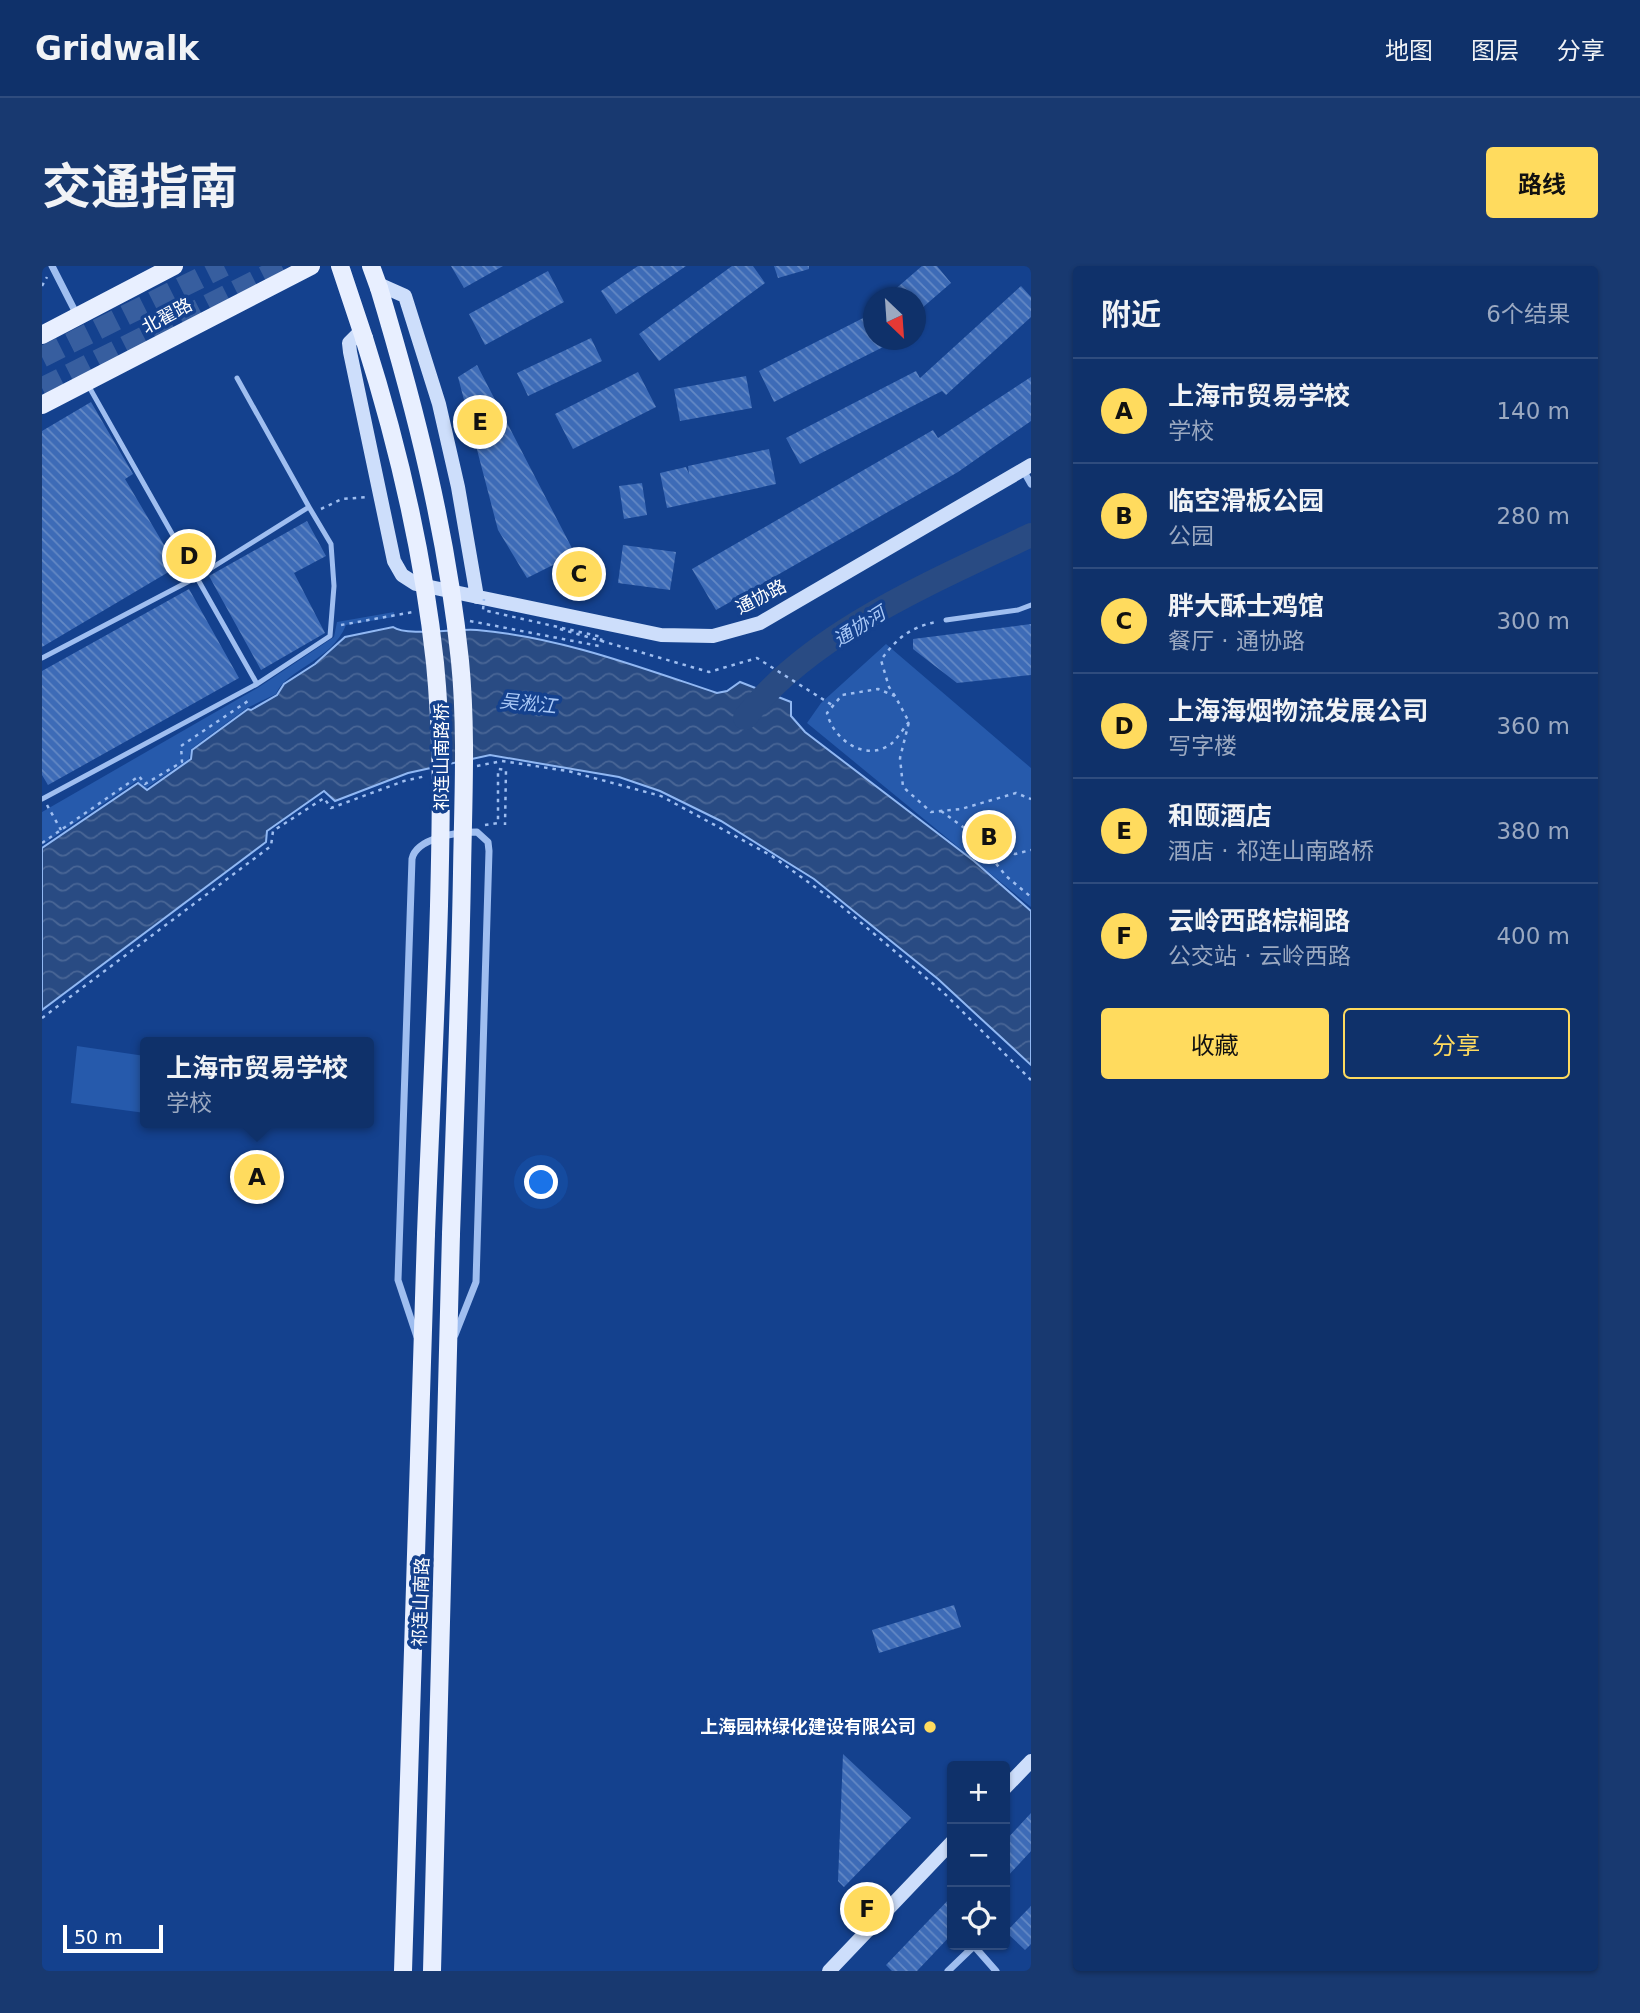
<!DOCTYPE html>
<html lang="zh">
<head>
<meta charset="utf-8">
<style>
	:root { --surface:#0f316a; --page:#183970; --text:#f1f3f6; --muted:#9ba9c1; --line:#2f4c7e; --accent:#ffdb5e }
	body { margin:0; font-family:"DejaVu Sans","Noto Sans SC",sans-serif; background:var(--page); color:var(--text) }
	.controls { position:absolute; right:21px; bottom:21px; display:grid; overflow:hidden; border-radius:7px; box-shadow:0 2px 5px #0004 }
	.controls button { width:63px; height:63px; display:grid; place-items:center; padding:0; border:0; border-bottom:2px solid var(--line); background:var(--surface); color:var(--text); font:35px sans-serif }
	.compass { position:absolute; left:821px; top:21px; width:63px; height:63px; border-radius:50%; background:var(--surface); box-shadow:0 2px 5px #0004; rotate:155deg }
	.scale { position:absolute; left:21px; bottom:18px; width:100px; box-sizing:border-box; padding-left:7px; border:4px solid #fff; border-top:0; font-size:19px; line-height:24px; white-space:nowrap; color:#fff; -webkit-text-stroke:5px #14418e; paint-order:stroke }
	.you { position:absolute; left:500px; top:917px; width:24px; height:24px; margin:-18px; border:5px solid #fff; border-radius:50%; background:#1a73e8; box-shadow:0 0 0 10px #1a73e833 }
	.badge { display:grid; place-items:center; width:46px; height:46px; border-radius:50%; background:var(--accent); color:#111; font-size:23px; font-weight:700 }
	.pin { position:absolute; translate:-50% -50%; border:4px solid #fff; box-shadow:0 2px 7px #0006 }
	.popup { position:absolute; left:98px; top:771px; width:234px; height:91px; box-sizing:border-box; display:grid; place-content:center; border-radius:7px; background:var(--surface); filter:drop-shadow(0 2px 5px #0005); font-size:23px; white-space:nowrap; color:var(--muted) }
	.popup b { font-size:26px; color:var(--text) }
	.popup::after { content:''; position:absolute; left:50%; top:100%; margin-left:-14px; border:14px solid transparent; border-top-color:var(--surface) }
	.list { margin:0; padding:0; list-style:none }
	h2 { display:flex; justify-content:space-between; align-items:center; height:91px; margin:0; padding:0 28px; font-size:30px }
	h2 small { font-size:23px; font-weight:400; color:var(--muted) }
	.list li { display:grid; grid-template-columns:46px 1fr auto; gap:21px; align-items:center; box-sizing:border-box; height:105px; padding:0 28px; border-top:2px solid var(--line) }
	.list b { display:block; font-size:26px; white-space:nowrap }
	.list p { margin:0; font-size:23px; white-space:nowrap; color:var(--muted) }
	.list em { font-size:23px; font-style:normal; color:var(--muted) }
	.actions { display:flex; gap:14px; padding:21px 28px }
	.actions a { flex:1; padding:16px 0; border:2px solid var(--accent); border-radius:7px; text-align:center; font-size:24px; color:var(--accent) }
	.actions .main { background:var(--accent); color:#111 }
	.icon { flex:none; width:38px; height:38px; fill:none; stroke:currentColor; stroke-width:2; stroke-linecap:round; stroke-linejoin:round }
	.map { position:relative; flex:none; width:989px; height:1705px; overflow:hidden; border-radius:7px }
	header { display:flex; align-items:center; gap:42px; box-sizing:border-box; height:98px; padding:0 35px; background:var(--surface); border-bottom:2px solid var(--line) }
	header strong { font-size:33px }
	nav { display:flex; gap:38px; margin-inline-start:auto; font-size:24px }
	.intro { display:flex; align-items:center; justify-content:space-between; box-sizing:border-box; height:168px; padding:0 42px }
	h1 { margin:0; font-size:49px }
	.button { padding:18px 32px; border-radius:7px; background:var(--accent); color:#111; font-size:24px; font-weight:700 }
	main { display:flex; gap:42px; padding:0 42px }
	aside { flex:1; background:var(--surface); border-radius:7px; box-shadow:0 2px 5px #0004 }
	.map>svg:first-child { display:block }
	.green { fill:#265aac }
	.water { fill:url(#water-waves); stroke:#91b8f3; stroke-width:2 }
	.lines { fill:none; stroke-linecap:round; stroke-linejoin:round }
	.river { stroke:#294b83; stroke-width:24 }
	.building { fill:url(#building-back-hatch) }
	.highway-tunnel { stroke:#375e9f; stroke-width:21; stroke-dasharray:21 10; stroke-linecap:butt }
	.path { stroke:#9fbef0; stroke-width:2.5; stroke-dasharray:3.5 5; stroke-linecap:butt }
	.lane { stroke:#9fbef0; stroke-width:5 }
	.street { stroke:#9fbef0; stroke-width:7 }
	.secondary { stroke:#cddefb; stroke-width:14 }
	.primary { stroke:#e8efff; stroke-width:18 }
	.path-bridge { stroke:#9fbef0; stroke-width:2.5; stroke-dasharray:3.5 5; stroke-linecap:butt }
	.primary-bridge { stroke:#e8efff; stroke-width:18 }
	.poi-dot { fill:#ffdb5e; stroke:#14418e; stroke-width:2.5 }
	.labels { text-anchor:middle; stroke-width:7; stroke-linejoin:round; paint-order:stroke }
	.street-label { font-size:18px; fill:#fff; stroke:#14418e }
	.poi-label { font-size:18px; font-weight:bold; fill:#fff; stroke:#14418e; text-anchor:end }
	.water-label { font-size:19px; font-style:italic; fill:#aac9f7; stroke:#14418e }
</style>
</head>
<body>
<header>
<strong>Gridwalk</strong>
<nav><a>地图</a><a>图层</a><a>分享</a></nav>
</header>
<div class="intro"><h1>交通指南</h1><a class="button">路线</a></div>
<main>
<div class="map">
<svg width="989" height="1705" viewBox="0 0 989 1705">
	<defs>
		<pattern id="water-waves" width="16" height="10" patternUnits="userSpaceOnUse" patternTransform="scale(1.75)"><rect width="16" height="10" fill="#294b83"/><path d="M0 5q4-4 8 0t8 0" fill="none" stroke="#496696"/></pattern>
		<pattern id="building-back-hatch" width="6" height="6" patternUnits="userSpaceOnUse" patternTransform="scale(1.75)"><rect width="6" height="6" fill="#3d6bb7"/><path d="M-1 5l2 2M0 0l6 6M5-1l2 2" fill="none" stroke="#6489c5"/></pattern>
	</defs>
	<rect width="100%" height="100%" fill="#14418e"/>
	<path class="green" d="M352 346V351L304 359C290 395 244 403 234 428L205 442 149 483 147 493 104 522 95 515 0 579V546L217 421 292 371 295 356Z
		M844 378 989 502V641L765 457 779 437Z
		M35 780 103 790V847L29 837Z"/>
	<path class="water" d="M351 361C365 371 415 362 435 364 518 371 597 401 675 427L685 425 698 416 749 436V450L763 466 932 595 989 645V799L896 713 772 613 679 555 618 525 577 511 448 489 366 507 293 535 282 525 225 565 224 576 0 744V582L96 517 105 524 149 493 150 484 206 443 209 444 235 429 242 418 273 398 303 371Z"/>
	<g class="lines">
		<path class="river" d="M703 452C769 366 893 315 989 269"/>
	</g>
	<path class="building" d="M409 0H461L422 22Z
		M596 0H644L574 48 559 25Z
		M690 0H711L723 17 617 95 597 68Z
		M732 0H767V3L736 12Z
		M880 0H895L909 17 873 48V32H843Z
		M506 5 522 36 443 79 427 48Z
		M979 20 989 31V51L904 129 900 125 758 198 744 172 874 105 878 112Z
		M831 47V74H855L732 136 717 105Z
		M549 72 560 95 486 130 475 107Z
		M435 99 533 288 485 312 456 264 416 111Z
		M596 106 614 141 531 183 513 148Z
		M704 110 710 142 638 155 632 123Z
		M989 111V155L916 206 674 344 650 303 891 164 896 172Z
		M49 136 91 208 83 213 135 301 0 381V165Z
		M727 183 734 218 625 242 618 207 644 201 647 208 646 200Z
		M600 217 605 249 582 253 577 220Z
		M265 255 284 290 252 307 283 367 219 404 167 310Z
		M581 279 634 286 628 324 576 317Z
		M147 323 197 412 6 519 0 509V405Z
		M989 358V409L915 417 871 383V373Z
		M912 1339 919 1361 837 1387 830 1364Z
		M801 1488 869 1552 802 1621 796 1615Z
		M989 1547V1585L963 1613V1575Z
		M910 1630V1668L875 1705H850L844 1699Z
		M989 1640V1678L983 1684 964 1666Z"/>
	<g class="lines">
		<path class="highway-tunnel" d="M0 91 182 0
			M0 122 243 0"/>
		<path class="path" d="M0 20 5 11
			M279 243 300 233 326 231
			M299 359 371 346
			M518 363 667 406 715 392 790 439
			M853 430 847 421 839 394C854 373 868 361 894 356
			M867 456C861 463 855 473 849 478 823 497 791 473 785 447L800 429 836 423 853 430 867 456 858 492 861 521 889 546 919 543 974 527 989 533
			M435 500 460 495 526 505 619 530 730 590 798 639 902 727 989 814
			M5 539 19 564
			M899 545 939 574 973 588 989 584
			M443 559 456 557V503L464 504 463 559
			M933 571 964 610 989 631
			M0 577 97 510 103 518 140 496 139 480 209 433
			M0 752 229 580 231 565 282 532 289 542 362 515 384 510"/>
		<path class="lane" d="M904 354 976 344 989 339
			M0 392 155 311 267 241 195 112
			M215 418 288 370 292 320 289 278 267 241
			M0 533 215 418 46 119"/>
		<path class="street" d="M10 0 35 49
			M981 204 989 218
			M375 1071 356 1014 370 593C374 572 415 566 435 566L446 576 447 585 434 1016 413 1069
			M906 1705 932 1680 954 1705"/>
		<path class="secondary" d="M336 18 363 30 397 138 416 221 435 331
			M320 64 307 77 308 86 352 295 360 309 374 318 619 369 671 370 718 357 989 199
			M963 1522 989 1495
			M787 1705 910 1576"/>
		<path class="primary" d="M298 0 322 72
			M329 0 337 22
			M0 69 132 0
			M0 139 269 0
			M361 1705 384 968
			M390 1705 409 968"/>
		<path class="path-bridge" d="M428 355 557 380 560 371 441 344 442 333"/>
		<path class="primary-bridge" d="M337 22C374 145 405 267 418 395 425 465 421 537 420 607 418 727 413 848 409 968
			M322 72C356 179 381 285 393 397 401 478 399 559 397 640 394 750 388 859 384 968"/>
	</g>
	<circle class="poi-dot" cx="888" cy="1461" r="7"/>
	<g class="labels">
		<g class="street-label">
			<text transform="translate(125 50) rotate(-28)" y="6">北翟路</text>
			<text transform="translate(719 331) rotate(-27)" y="6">通协路</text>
			<text transform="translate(400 491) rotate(-90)" y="6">祁连山南路桥</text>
			<text transform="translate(379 1336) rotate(-88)" y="6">祁连山南路</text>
		</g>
		<g class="poi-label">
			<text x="874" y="1467">上海园林绿化建设有限公司</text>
		</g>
		<g class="water-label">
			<text transform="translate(817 360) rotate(-32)" y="7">通协河</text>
			<text transform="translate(486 437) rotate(6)" y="7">吴淞江</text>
		</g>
	</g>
</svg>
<div class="controls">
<button>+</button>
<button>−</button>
<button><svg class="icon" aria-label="locate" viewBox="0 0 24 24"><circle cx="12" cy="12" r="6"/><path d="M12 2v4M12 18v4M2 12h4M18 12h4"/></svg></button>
</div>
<svg class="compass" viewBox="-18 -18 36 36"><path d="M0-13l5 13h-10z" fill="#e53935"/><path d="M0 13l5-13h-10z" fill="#9ba9c1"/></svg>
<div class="scale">50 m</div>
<div class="you"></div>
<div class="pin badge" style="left:215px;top:911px">A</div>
<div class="popup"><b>上海市贸易学校</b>学校</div>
<div class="pin badge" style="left:947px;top:571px">B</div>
<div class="pin badge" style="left:537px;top:308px">C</div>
<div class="pin badge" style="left:147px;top:290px">D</div>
<div class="pin badge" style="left:438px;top:156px">E</div>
<div class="pin badge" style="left:825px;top:1643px">F</div>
</div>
<aside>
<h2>附近<small>6个结果</small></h2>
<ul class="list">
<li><span class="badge">A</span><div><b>上海市贸易学校</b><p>学校</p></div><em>140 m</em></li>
<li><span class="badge">B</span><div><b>临空滑板公园</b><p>公园</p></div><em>280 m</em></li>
<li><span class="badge">C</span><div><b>胖大酥士鸡馆</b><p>餐厅 · 通协路</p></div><em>300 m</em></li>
<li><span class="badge">D</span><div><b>上海海烟物流发展公司</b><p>写字楼</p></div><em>360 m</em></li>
<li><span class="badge">E</span><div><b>和颐酒店</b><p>酒店 · 祁连山南路桥</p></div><em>380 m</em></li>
<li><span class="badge">F</span><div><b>云岭西路棕榈路</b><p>公交站 · 云岭西路</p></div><em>400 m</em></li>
</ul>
<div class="actions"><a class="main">收藏</a><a>分享</a></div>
</aside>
</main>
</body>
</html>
